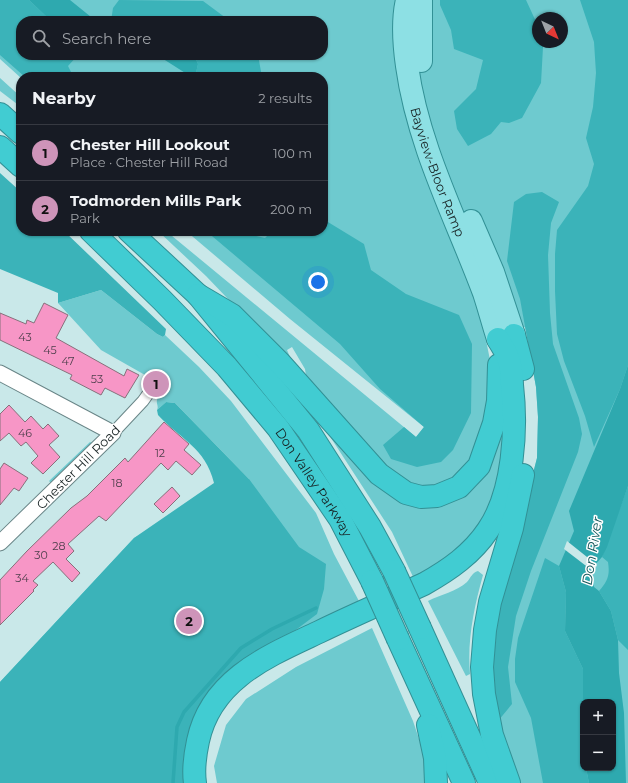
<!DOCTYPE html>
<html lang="en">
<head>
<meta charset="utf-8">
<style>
	:root { --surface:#171b24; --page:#20242c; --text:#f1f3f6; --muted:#9ea1a6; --line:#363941; --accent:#ce94b9 }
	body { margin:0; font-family:Montserrat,sans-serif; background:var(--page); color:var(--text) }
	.controls { position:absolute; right:12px; bottom:12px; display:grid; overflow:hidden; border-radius:8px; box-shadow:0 1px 3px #0004 }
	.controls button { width:36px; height:36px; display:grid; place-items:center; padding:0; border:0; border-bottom:1px solid var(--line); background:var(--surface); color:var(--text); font:20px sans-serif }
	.compass { position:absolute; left:532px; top:12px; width:36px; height:36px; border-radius:50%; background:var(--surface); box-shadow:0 1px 3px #0004; rotate:137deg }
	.you { position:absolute; left:318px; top:282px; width:14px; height:14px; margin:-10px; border:3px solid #fff; border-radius:50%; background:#1a73e8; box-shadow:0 0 0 6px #1a73e833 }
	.badge { display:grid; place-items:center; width:26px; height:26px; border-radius:50%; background:var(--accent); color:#111; font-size:13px; font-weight:700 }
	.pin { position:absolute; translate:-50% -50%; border:2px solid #fff; box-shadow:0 1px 4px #0006 }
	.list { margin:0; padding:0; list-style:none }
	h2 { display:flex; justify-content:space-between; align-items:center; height:52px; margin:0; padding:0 16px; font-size:17px }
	h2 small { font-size:13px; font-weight:400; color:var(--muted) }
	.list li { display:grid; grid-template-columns:26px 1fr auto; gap:12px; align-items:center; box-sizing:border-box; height:56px; padding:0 16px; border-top:1px solid var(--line) }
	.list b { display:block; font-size:15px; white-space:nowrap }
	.list p { margin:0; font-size:13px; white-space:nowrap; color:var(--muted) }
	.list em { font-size:13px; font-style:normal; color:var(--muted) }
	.icon { flex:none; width:22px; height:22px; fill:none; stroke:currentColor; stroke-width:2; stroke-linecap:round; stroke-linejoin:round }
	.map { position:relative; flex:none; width:628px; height:783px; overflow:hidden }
	.search { position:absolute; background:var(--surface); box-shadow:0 1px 3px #0004; left:16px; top:16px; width:312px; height:44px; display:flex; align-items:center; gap:10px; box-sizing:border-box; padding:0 14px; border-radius:16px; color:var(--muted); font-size:15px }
	.panel { position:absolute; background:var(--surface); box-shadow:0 1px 3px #0004; left:16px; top:72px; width:312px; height:164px; border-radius:16px }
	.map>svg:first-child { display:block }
	.green { fill:#6ecacf; fill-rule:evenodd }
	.forest { fill:#3bb3b9 }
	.water { fill:#2ea9af }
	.pier { fill:#c9e8e9 }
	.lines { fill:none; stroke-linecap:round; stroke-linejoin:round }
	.stream { stroke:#2ea9af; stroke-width:3.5 }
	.building { fill:#f796c6; stroke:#87707b }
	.pedestrian-casing { stroke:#698587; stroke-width:13 }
	.minor-casing { stroke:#698587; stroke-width:17 }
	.primary-casing { stroke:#329095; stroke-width:24 }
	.motorway-casing { stroke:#329095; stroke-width:24 }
	.pedestrian { stroke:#fff; stroke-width:11 }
	.minor { stroke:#fff; stroke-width:15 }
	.primary { stroke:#8de0e4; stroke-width:22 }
	.motorway { stroke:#41ccd2; stroke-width:22 }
	.motorway-bridge-casing { stroke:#329095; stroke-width:24; stroke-linecap:butt }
	.motorway-bridge { stroke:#41ccd2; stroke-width:22 }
	.labels { text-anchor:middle; stroke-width:3; stroke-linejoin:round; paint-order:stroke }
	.number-label { font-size:11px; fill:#4f3f4c }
	.street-label { font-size:13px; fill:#172223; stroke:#fff }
	.water-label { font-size:14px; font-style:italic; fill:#16585b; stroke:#fff }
</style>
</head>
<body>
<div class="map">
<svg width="628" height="783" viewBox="0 0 628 783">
	<rect width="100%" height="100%" fill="#c9e8e9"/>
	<path class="green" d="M0 0H628V783H516L498 721 504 586 537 458 538 417 536 387 525 327 486 340 490 360 487 417 469 464 458 476 434 486H419L403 481 384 466 306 376 305 369 292 347 287 350 295 369 206 276 158 231H166L416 437 424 427 290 319 186 231H323V77L21 78 0 59ZM538 18H562V42H538ZM21 21H323V55H21ZM583 702H613V768H583Z
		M0 78 21 97V107L0 91Z
		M101 290 157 334 163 337 165 335 199 367 231 401 316 513 334 554 360 603 0 783V682L134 538 249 479 175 403 166 402 157 410C159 406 156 404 157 400 159 392 169 394 162 380L152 376 144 380 145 375 101 350 58 303Z
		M506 419C500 462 499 506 469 541 459 553 429 571 415 581L392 532 331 438 335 435 418 506C432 508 441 506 454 500 462 496 471 492 477 485 490 469 498 438 506 419Z
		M90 442 92 443 91 445 52 484 49 481Z
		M478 571 483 575C474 607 467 641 470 674L466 676 428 601C440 595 457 591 467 582 471 577 472 573 478 571Z
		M372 628 413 721 427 763 424 783H217L214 766 226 725 246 699 296 667Z"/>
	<path class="forest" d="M0 0H29L51 21H21V55H78L68 66 72 74 76 77H25L0 55Z
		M119 0 203 1 230 21H111L113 8Z
		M440 0H526L538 26V42H542L543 47 541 83 522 118 509 123 501 122 491 134 468 146 457 129 454 111 476 89 483 60 454 49 451 30 440 5Z
		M580 0H628V365L620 389 594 447 585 416 564 361 557 334 555 291V254L557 230 588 186 594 164 586 138 593 107 596 73 594 42Z
		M194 55H258L262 77H191L190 76 196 73 198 64Z
		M0 173 21 192V231H64L166 329 165 335 163 337 157 334 101 290 58 303V293L0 269Z
		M542 192 559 202 551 223 548 255 550 313 553 344 579 418 582 434 578 452 531 571 516 616 508 667 512 704 498 721 492 692 496 618 537 458 538 417 536 387 520 299 507 261 514 202 526 194Z
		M323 219 364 244 371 270 406 294 459 315 472 344 471 413 453 450 441 462 417 467 391 459 383 445 404 427 416 437 424 427 380 389 340 344 206 231H243L244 233 265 238 272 231H323Z
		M166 402 175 403 249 479 299 547 326 564 324 589 317 614 273 647 237 668 189 783H0V682L134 538 214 483C205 447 181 440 158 415L157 410Z
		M628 486V650L618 640 611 611 599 591C608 581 610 575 608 562L602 557Z
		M545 558 559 566 566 592 565 631 583 669V768H586L589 783H543L531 718 515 682V659L518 638Z"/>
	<path class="water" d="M29 0H70L96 21H51Z
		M157 55H194L198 64 196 73 190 76Z
		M628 365V486L607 547 602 557 594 566 591 576 594 587 599 591 611 611 618 640 619 673 624 713 626 783H589L586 768H613V702H583V724V669L565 631 566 592 559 566 574 531 569 511 620 389Z"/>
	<path class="pier" d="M567 541 597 565 594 572 564 549Z"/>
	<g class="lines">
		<path class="stream" d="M173 783 177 727 184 712 241 648 272 629 316 608"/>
	</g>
	<path class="building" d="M44 303 68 315 56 338 124 376 127 369 139 375 125 398 105 388 101 395 70 379 72 375 0 340V313L26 324 27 320 34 323Z
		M9 405 25 422 31 416 43 429 48 424 59 436 49 445 60 457 43 474 31 463 38 456 26 442 21 446 9 433 0 441V414Z
		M164 422 189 444 184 450 201 465 192 475 176 461 168 470 161 463 106 521 99 516 68 544 74 551 66 559 80 573 72 582 53 562 33 581 38 585 33 590 34 591 0 625V580L27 551 71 508 87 496 125 458 128 462Z
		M4 463 28 478 19 491 14 488 0 505V469Z
		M172 487 180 496 163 513 154 504Z"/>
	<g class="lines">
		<defs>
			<path id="pedestrian" d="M113 433 143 401 153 387"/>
			<path id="minor" d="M0 373 113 433 0 543"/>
			<g id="primary">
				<path id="s1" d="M407 0C402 21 404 45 407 66 418 146 456 218 484 293 489 308 493 324 498 339"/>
				<path d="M421 0V61"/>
				<path d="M471 221 493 272 514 335"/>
			</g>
			<g id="motorway">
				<path d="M0 114 21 133"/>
				<path d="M0 147 21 166"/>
				<path id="s2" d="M91 231 162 300 227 367 278 428 340 519 372 581"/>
				<path d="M129 231 198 295 308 430 370 527 394 571"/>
				<path d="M198 295 232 315 280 363 379 474 406 493 421 497 437 496 459 487 479 466 494 423 498 401 499 365"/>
				<path d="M514 335 523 369"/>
				<path d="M420 628 490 783"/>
				<path d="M398 639 464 783"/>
				<path d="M428 725 435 758 436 783"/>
				<path d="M195 783C193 769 195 755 198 741 211 679 268 656 319 632 354 615 389 600 424 584 449 570 472 554 488 530 514 492 517 428 512 385 512 376 511 366 508 358 506 351 501 345 498 339"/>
				<path d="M509 783 492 735 484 694 482 667 485 630 490 602 512 528 523 475"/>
			</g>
		</defs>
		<use href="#pedestrian" class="pedestrian-casing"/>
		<use href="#minor" class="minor-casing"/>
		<use href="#primary" class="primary-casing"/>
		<use href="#motorway" class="motorway-casing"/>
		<use href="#pedestrian" class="pedestrian"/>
		<use href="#minor" class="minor"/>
		<use href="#primary" class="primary"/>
		<use href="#motorway" class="motorway"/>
		<defs>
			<path id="motorway-bridge" d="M394 571 420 628
				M372 581 398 639"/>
		</defs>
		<use href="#motorway-bridge" class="motorway-bridge-casing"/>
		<use href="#motorway-bridge" class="motorway-bridge"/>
	</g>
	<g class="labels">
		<g class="number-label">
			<text x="25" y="341">43</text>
			<text x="50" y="354">45</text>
			<text x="68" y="365">47</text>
			<text x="97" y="383">53</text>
			<text x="25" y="437">46</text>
			<text x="160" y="457">12</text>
			<text x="117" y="487">18</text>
			<text x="59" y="550">28</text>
			<text x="41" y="559">30</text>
			<text x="22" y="582">34</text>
		</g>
		<g class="street-label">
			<text dy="5" stroke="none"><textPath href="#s1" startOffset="177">Bayview-Bloor Ramp</textPath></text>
			<text transform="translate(78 467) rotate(-45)" y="5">Chester Hill Road</text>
			<text dy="5" stroke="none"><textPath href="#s2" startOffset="337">Don Valley Parkway</textPath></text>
		</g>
		<g class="water-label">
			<text transform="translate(592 551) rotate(-81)" y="5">Don River</text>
		</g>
	</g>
</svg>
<div class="controls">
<button>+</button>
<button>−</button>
</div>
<svg class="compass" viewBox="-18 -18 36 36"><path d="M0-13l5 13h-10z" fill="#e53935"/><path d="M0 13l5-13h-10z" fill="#9ea1a6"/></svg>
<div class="you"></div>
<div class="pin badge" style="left:156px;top:384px">1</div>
<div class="pin badge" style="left:189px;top:621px">2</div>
<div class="search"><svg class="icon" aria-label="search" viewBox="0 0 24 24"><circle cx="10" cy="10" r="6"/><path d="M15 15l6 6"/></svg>Search here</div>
<section class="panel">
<h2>Nearby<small>2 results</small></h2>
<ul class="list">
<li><span class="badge">1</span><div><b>Chester Hill Lookout</b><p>Place · Chester Hill Road</p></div><em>100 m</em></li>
<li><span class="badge">2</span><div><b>Todmorden Mills Park</b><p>Park</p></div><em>200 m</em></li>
</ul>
</section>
</div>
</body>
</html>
